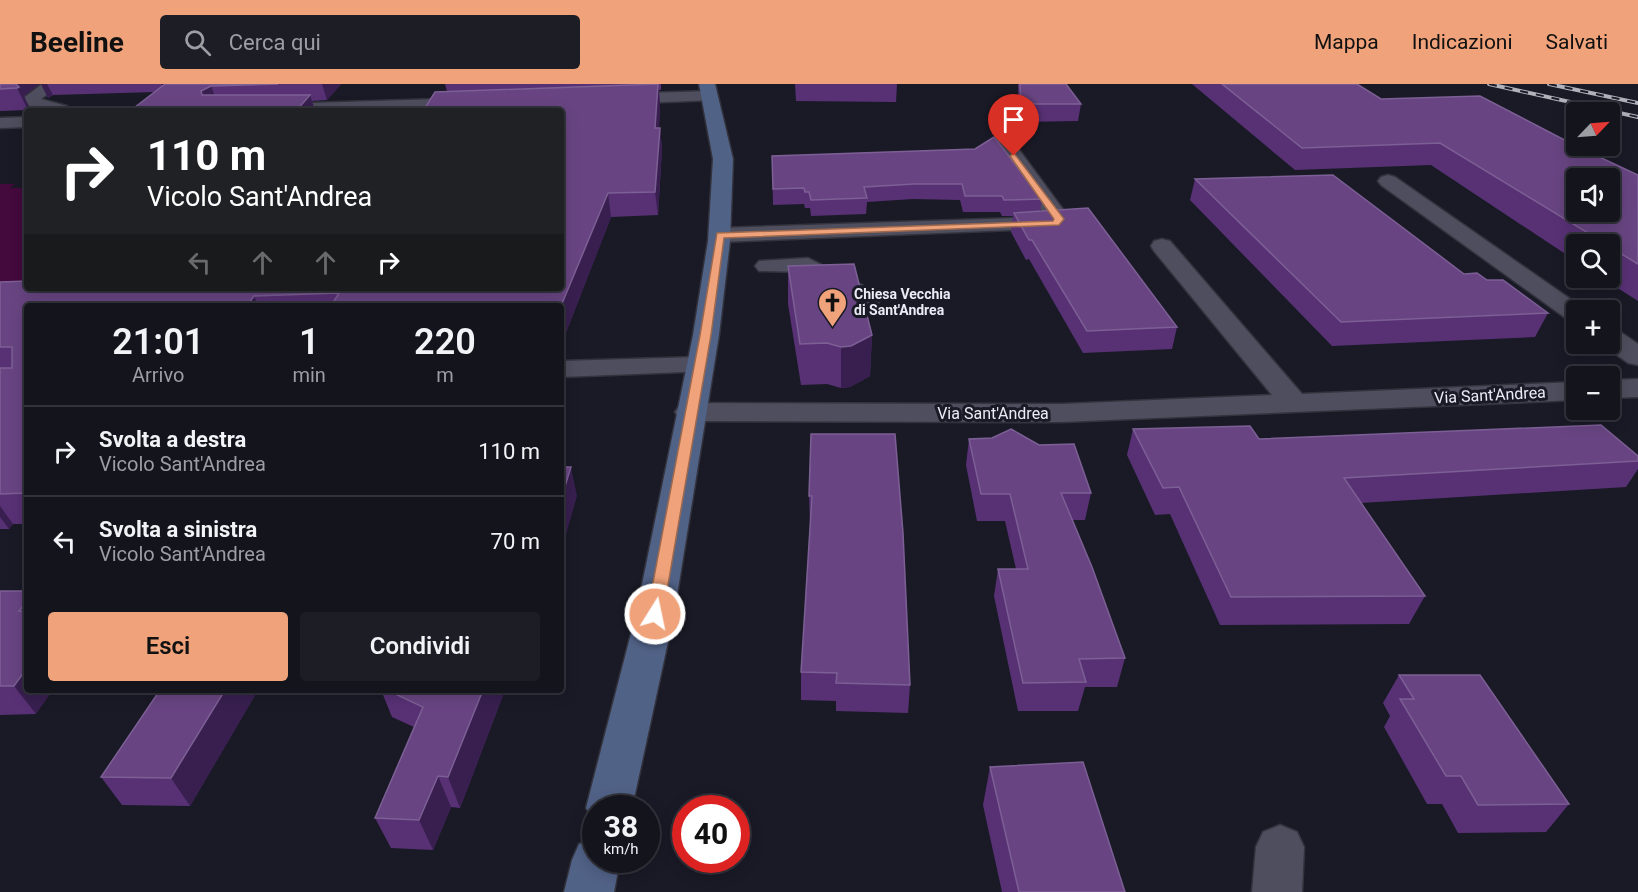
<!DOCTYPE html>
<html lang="it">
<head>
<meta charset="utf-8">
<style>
	body { margin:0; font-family:Roboto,sans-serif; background:#1c1d25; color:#f1f3f6; height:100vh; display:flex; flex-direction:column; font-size:22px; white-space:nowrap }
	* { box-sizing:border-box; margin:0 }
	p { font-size:20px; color:#9d9ea3 }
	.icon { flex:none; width:33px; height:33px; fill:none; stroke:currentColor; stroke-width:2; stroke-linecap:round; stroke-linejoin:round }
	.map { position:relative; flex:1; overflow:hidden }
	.drawer { position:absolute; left:24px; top:219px; width:540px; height:390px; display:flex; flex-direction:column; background:#13141c; border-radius:6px; box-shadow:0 3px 15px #0003,0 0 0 2px #32333b }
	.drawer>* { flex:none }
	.banner { position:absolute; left:24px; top:24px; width:540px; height:183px; border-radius:6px; box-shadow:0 3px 15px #0003,0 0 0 2px #32333b; background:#202124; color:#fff; overflow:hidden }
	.needle { width:39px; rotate:65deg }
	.buttons { position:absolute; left:1566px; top:18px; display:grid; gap:12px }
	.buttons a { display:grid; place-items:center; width:54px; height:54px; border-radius:6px; background:#13141c; box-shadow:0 3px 15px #0003,0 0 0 2px #32333b; font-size:30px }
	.speed { position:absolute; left:582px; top:711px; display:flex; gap:12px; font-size:30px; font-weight:700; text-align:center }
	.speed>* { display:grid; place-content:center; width:78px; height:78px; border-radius:50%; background:#13141c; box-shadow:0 3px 15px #0003,0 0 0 2px #32333b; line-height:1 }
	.speed small { font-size:15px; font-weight:400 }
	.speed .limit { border:9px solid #d22; background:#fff; color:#111 }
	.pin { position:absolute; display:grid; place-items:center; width:51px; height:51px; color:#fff; margin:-62px -26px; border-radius:50% 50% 50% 0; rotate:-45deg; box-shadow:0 0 6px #0007 }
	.pin .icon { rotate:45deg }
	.me { position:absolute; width:66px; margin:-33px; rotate:10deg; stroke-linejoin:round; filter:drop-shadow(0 0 4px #0008) }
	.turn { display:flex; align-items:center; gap:21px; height:126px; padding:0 24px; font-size:27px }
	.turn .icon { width:78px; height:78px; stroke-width:2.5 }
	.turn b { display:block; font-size:42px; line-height:51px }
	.lanes { display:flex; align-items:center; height:57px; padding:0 24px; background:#0003; justify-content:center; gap:30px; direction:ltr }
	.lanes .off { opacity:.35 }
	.eta { display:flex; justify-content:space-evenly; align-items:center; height:102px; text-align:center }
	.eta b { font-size:36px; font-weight:600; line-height:42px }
	.button { display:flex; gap:12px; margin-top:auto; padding:12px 24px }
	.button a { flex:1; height:69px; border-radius:6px; background:#f0a27a; color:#111; font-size:24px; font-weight:600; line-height:69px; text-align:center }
	.button a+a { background:#1c1d25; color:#f1f3f6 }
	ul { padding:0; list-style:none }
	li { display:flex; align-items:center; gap:18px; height:90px; padding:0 24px; border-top:2px solid #32333b }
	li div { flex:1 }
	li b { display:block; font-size:22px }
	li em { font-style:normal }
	header { display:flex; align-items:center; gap:36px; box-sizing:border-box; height:84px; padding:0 30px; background:#f0a27a; color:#111 }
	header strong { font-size:28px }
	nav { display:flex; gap:33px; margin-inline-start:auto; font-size:21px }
	.search { width:420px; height:54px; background:#1c1d25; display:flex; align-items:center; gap:15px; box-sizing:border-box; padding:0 21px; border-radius:6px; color:#9d9ea3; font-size:22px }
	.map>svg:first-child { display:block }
	.green { fill:#44093d }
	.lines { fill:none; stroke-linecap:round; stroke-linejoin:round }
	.street-casing { stroke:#33333d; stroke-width:3 }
	.secondary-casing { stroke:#33333d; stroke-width:3 }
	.street { fill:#4e4e5e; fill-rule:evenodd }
	.secondary { fill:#516287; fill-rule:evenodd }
	.rail-casing { stroke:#b2b2bc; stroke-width:4 }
	.rail { stroke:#191a26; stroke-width:2; stroke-dasharray:8; stroke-linecap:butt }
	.wall { fill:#583175 }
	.shaded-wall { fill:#381f4f }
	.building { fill:#684582; stroke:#7c5f94; stroke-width:1.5; fill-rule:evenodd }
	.route { fill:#f0a27a; stroke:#9c694f; stroke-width:1.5 }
	.labels { text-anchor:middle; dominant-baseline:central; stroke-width:6; stroke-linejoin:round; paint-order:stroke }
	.far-poi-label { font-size:14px; font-weight:bold; fill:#ebebf5; stroke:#191a26; text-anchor:start }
	.street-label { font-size:16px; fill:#ebebf5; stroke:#191a26 }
</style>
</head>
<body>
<header>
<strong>Beeline</strong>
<div class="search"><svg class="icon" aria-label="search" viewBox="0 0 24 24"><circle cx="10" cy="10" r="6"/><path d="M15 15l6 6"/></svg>Cerca qui</div>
<nav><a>Mappa</a><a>Indicazioni</a><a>Salvati</a></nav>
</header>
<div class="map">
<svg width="1638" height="808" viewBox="0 0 1638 808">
	<rect width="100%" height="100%" fill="#191a26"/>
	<polygon class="green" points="0,100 15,100 10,104 27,104 27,204 150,222 27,222 0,226"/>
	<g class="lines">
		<defs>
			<g id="street">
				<path d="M42 0H61L41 15 67 22 69 27C52 27 34 31 24 16L25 13Z"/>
				<polygon points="710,7 718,12 716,16 615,20 607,15 615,10"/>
				<polygon points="471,14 477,15 480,19 477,23 380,27 209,27 218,22"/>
				<polygon points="27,33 27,43 0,44 0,34"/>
				<polygon points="1002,50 1009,52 1070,135 1063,144 720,158 712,156 709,151 712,146 720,144 1046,133 993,56"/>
				<polygon points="1388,91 1395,93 1586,226 1576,226 1576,238 1567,235 1381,101 1378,97 1381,93"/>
				<polygon points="1162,155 1170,157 1302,310 1576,298 1576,316 1062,338 690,337 679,334 675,328 679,322 690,319 1062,320 1272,311 1154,167 1151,162 1154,157"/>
				<polygon points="808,174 878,209 882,214 878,219 869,222 860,219 804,188 759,187 755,182 759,177"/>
				<polygon points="1610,245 1619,247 1638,260 1638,281 1628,279 1602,260 1610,260"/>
				<polygon points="699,273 709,275 713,281 709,287 561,293 561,277"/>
				<polygon points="1638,295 1638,313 1610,314 1610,296"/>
				<polygon points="1280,741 1297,748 1304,763 1302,808 1252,808 1256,763 1263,748"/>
			</g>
			<g id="secondary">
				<polygon points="699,0 715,0 733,75 730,157 719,251 674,530 632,724 596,724 596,739 586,724 636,530 693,251 708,157 713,75"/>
				<polygon points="596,754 596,776 620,776 614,808 564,808 572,776 579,760"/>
			</g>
		</defs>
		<use href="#street" class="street-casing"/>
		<use href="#secondary" class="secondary-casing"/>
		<use href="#street" class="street"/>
		<use href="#secondary" class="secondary"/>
		<defs>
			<g id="rail">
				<polyline points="1489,0 1638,33"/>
				<polyline points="1549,0 1638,19"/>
			</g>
		</defs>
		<use href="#rail" class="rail-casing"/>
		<use href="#rail" class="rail"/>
	</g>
	<g class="wall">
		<polygon points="0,0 39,0 24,12 30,25 28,26 0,27"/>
		<polygon points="41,0 162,0 162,2 165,0 341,0 327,16 312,17 315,27 155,8 53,11 48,14"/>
		<polygon points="445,0 661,0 661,6 659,6 660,20 659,44 660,44 662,65 658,131 611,133 565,251 561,222 27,222 27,440 13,440 9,445 0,445 0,198 561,204 447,7"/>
		<polygon points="795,0 897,0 896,18 796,17"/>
		<polygon points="1018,0 1066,0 1081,20 1078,37 1019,38"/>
		<polygon points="1192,0 1357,0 1381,15 1638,91 1638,217 1602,194 1610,194 1610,160 1576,160 1576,177 1431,81 1295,86"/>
		<polygon points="975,65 1042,115 1040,127 1177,243 1172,265 1083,269 1029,175 1026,176 1011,148 1013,132 1002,132 1000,128 963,128 960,116 913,115 867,118 866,130 811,132 810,124 805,124 804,120 773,121 772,72"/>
		<polygon points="1195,95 1464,190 1487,196 1548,229 1535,253 1332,262 1190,116"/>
		<polygon points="788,182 872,251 870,292 850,303 841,304 827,300 801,301 788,220"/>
		<polygon points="1133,345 1259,355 1638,372 1638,385 1626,403 1361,419 1425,512 1409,540 1220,541 1170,430 1155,431 1127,371"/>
		<polygon points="811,350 910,601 908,629 836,627 836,617 801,616 801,588 810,440 809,412"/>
		<polygon points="969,355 1091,409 1085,436 1072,436 1125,574 1117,603 1085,603 1078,627 1018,627 994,512 998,485 1016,485 1005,437 977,437 966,381"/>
		<polygon points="0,507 36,630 0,631"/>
		<polygon points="1399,591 1569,720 1546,748 1458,749 1442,720 1427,720 1384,643 1390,632 1383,619"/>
		<polygon points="160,606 258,606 190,722 122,721 101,693"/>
		<polygon points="381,606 505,606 460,724 451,723 433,766 391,764 375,734 414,643 392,633"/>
		<polygon points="990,683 1125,808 1002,808 983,721"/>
	</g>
	<g class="shaded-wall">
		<polygon points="14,0 39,0 24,12 30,25 28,26 17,4"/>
		<polygon points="41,0 47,0 53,11 48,14"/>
		<polygon points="322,0 341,0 327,16"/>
		<polygon points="658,0 660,20 658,66 655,44"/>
		<polygon points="211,2 218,20 202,11 201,7"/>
		<polygon points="310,11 315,27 296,27"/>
		<polygon points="660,44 662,65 658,131 655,108"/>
		<polygon points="608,109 611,133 565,251 561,264 561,222"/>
		<polygon points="254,212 258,222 247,222"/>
		<polygon points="872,251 870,292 850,303 841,304 841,263"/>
		<polygon points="571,383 577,412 561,468 561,415"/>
		<polygon points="0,422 13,440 9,445 0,433"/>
		<polygon points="27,517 27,539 19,527"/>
		<polygon points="27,584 27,606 53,606 36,630 14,602"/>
		<polygon points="225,606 258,606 190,722 171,694"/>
		<polygon points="483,606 505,606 460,724 448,693"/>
		<polygon points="438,692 451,723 433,766 419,736"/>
	</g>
	<g class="building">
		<polygon points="0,0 16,0 19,3 17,4 0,5"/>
		<polygon points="165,0 278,0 211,2 201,7 202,11 310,11 296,27 130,27"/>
		<polygon points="658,0 655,44 660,44 655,108 608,109 561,222 331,222 339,209 254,212 247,222 27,222 27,409 0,410 0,284 12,284 12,263 0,263 0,198 27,197 27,204 561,204 561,27 423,27 435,8"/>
		<polygon points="1020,0 1066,0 1081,20 1021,20"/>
		<path d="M1222 0H1357L1381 15 1480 12 1576 62 1638 91V180L1610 163V160H1606L1440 59 1302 64ZM1576 94H1610V128H1576Z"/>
		<polygon points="994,53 1042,115 1004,116 1002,112 965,112 962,100 914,100 864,103 867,114 811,116 809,108 805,108 804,104 773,105 772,72 975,65"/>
		<polygon points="1333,91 1464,190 1477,189 1487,196 1503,196 1548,229 1341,238 1195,95"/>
		<polygon points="1088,124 1177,243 1087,247 1032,156 1029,156 1014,129"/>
		<polygon points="854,180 872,251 851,262 841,263 827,259 800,260 788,182"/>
		<polygon points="1601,341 1638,372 1638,377 1344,394 1425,512 1231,513 1179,403 1163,404 1133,345 1250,342 1259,355"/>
		<polygon points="1011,345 1039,361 1074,360 1091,409 1061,409 1092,483 1125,574 1079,575 1086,598 1023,599 998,485 1028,485 1010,410 981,410 969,355 992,354"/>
		<polygon points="811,350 895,350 903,449 910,601 836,599 837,589 801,588 812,412 809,412"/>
		<polygon points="561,383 571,383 561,415"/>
		<polygon points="0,507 27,507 27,517 19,527 27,527 27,584 14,602 0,602"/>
		<polygon points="1399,591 1480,591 1569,720 1478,721 1461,692 1446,692 1400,615 1414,615"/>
		<polygon points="160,606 225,606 171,694 101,693"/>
		<polygon points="387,606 483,606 448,693 438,692 419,736 375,734 423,623"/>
		<polygon points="1083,678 1125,808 1019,808 990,683"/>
	</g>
	<polygon class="route" points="1014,69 1064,135 1059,141 724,154 711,251 663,530 655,536 650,534 647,530 700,251 717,149 1053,137 1054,135 1010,72"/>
	<defs>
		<symbol id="church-pin" viewBox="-11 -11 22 30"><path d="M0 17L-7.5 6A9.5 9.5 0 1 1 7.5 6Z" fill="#f0a27a" stroke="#191a26"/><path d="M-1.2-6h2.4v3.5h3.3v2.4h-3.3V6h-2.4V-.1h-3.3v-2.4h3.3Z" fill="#111"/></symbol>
	</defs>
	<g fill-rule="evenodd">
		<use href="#church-pin" x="816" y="202" width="33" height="45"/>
	</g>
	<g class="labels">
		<g class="far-poi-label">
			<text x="854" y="210">Chiesa Vecchia<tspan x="854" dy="16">di Sant'Andrea</tspan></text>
		</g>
		<g class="street-label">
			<text transform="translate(1490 311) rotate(-3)">Via Sant'Andrea</text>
			<text x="993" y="329">Via Sant'Andrea</text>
		</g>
	</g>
</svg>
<div class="buttons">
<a><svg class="needle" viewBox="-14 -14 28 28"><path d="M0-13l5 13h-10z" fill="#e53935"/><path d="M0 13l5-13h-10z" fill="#9d9ea3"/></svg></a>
<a><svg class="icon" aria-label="sound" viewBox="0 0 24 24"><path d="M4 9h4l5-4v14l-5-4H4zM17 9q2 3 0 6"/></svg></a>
<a><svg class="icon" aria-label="search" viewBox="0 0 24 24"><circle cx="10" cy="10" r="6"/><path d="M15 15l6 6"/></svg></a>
<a>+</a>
<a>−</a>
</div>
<div class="speed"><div>38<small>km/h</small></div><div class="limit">40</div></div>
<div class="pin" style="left:1014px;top:72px;background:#d93025"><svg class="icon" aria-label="arrive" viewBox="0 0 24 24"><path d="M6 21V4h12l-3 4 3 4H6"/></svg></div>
<svg class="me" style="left:655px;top:530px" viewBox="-20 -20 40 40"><circle r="17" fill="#f0a27a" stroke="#fff" stroke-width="3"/><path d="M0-11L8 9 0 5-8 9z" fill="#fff"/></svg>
<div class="banner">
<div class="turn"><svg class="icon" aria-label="right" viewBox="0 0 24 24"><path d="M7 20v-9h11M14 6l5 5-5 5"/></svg><div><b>110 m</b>Vicolo Sant'Andrea</div></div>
<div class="lanes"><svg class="icon off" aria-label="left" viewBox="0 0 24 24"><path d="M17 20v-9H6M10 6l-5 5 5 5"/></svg><svg class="icon off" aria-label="ahead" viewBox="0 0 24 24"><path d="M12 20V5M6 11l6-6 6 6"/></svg><svg class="icon off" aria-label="ahead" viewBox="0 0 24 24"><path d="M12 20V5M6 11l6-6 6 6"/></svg><svg class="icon" aria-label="right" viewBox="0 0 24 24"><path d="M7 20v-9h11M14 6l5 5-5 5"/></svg></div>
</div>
<section class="drawer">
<div class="eta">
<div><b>21:01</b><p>Arrivo</p></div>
<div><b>1</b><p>min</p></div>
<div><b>220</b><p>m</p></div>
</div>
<ul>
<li><svg class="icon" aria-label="right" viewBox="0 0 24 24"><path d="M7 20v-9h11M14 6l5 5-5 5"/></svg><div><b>Svolta a destra</b><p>Vicolo Sant'Andrea</p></div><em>110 m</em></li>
<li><svg class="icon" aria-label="left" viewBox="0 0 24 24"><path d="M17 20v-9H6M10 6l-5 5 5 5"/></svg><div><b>Svolta a sinistra</b><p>Vicolo Sant'Andrea</p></div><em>70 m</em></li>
</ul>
<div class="button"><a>Esci</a><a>Condividi</a></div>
</section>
</div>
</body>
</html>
